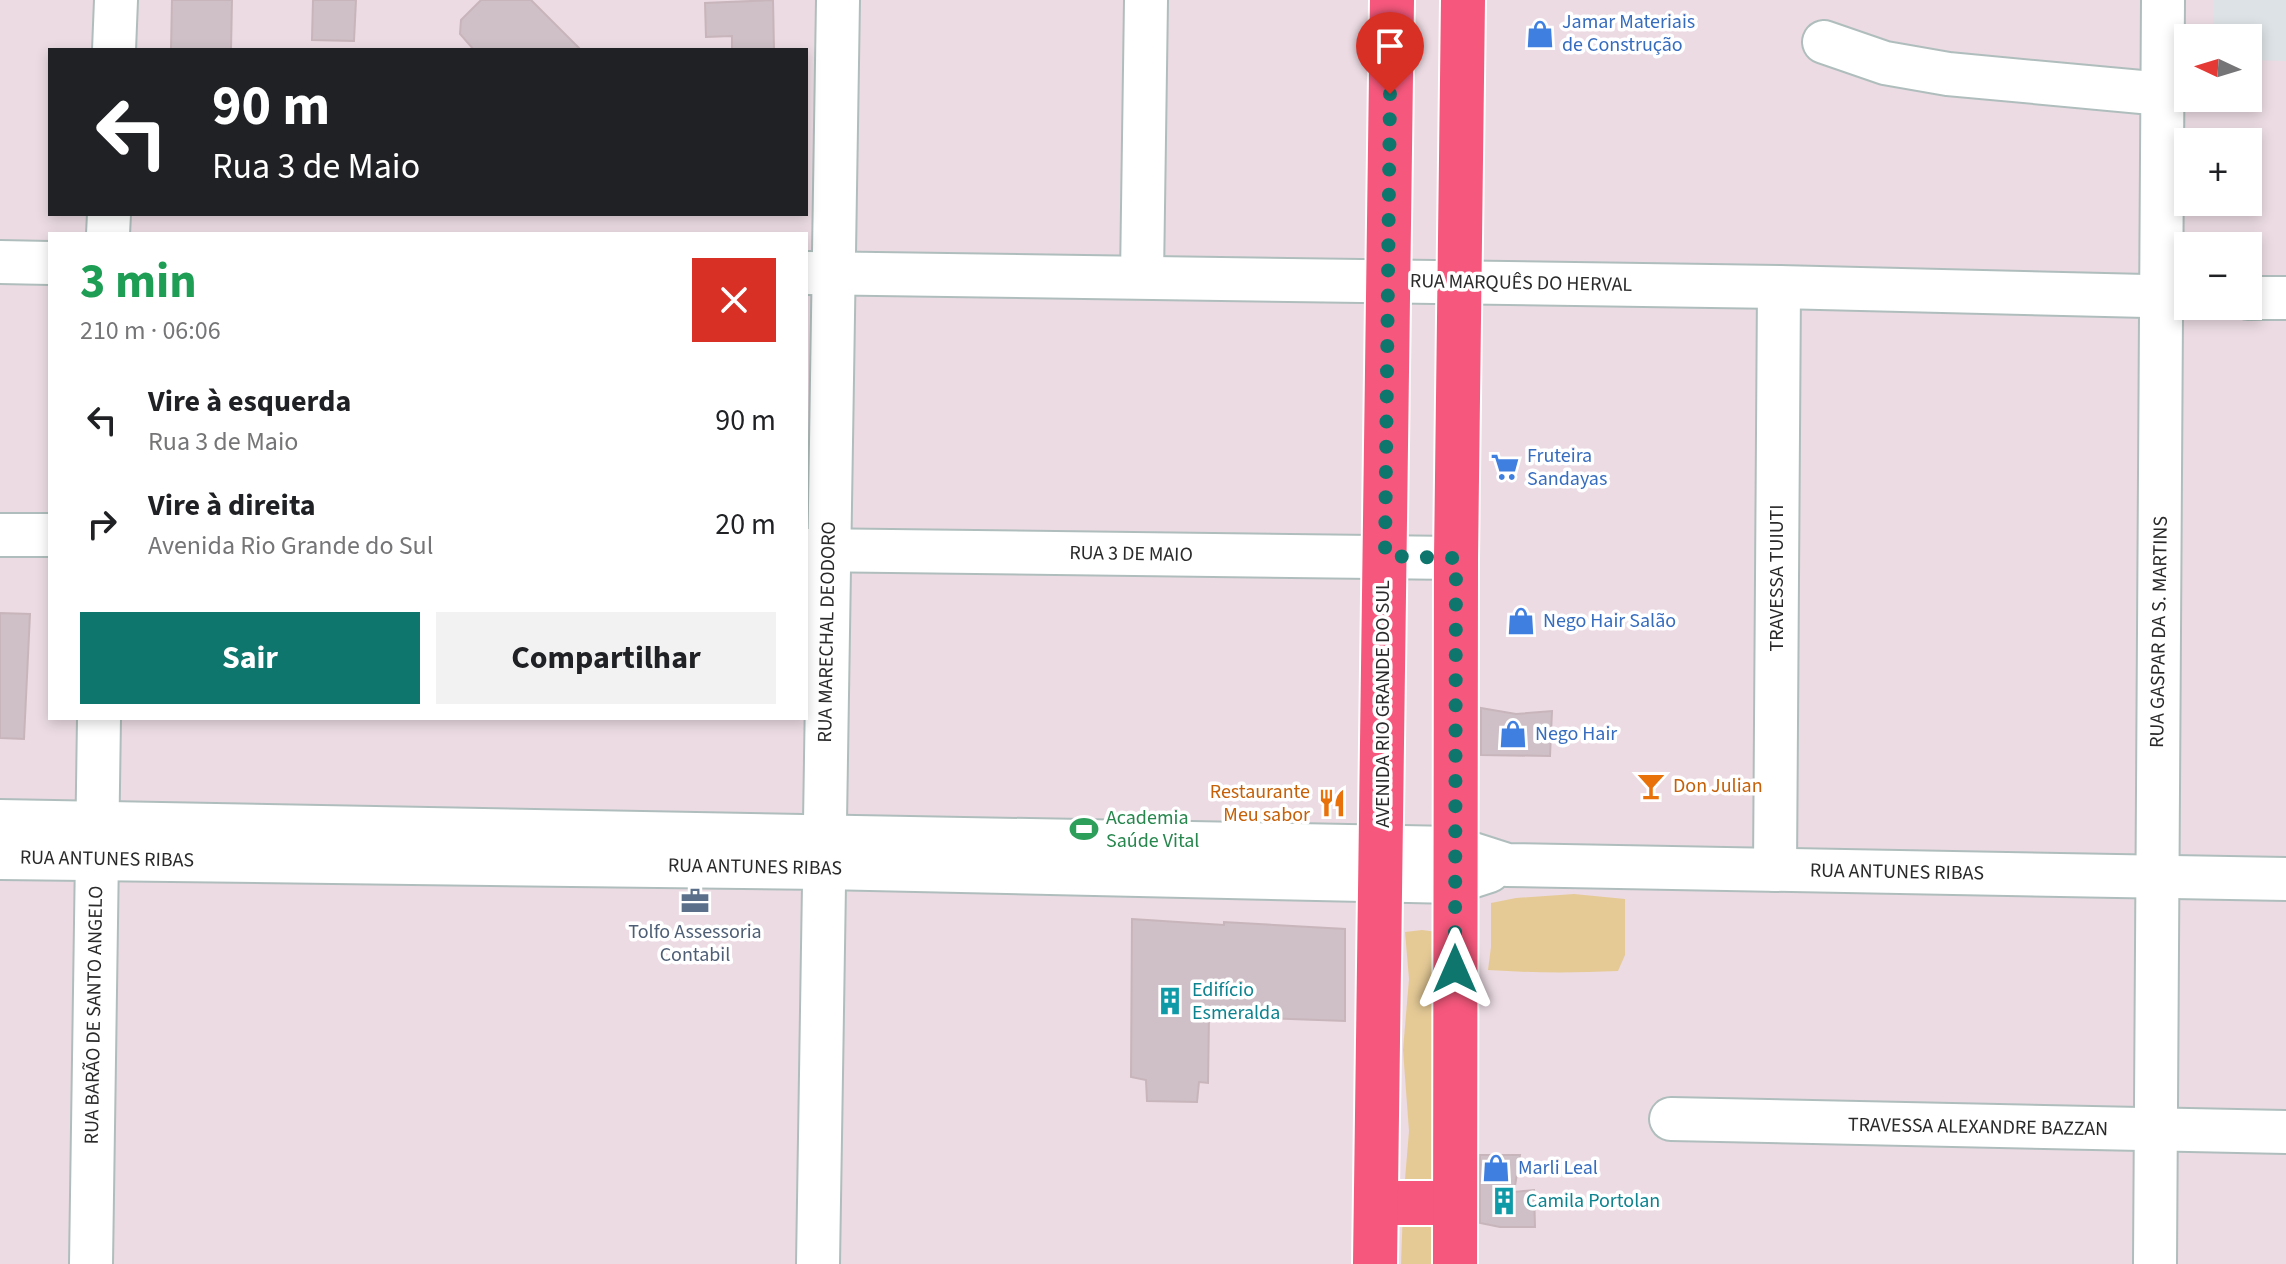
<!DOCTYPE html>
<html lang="pt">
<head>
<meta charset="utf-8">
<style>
	body { margin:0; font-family:"Source Sans 3",sans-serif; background:#f2f2f2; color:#202124; height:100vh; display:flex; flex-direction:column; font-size:30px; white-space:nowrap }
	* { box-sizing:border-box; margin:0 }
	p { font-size:26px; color:#757577 }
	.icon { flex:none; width:44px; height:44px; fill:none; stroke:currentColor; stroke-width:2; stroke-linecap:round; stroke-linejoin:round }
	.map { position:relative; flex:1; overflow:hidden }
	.details { position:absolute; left:48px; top:232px; width:760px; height:488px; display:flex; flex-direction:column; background:#fff; border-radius:0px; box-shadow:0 4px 12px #0003 }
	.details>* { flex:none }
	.guide { position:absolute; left:48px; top:48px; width:760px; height:168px; border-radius:0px; box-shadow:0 4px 12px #0003; background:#202124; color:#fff; overflow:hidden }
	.needle { width:52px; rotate:274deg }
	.fabs { position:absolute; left:2174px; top:24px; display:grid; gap:16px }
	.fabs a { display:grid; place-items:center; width:88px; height:88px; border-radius:0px; background:#fff; box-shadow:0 4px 12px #0003; font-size:40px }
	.pin { position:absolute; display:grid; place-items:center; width:68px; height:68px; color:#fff; margin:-82px -34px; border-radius:50% 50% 50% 0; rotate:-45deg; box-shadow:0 0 8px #0007 }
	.pin .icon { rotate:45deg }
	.me { position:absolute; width:88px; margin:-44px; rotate:0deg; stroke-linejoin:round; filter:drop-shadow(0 0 6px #0008) }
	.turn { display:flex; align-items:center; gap:28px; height:168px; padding:0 32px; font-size:36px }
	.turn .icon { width:104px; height:104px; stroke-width:2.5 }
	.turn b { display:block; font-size:56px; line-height:68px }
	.round { display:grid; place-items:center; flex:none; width:84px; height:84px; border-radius:0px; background:#f2f2f2 }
	.head { display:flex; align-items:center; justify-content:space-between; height:136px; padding:0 32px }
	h1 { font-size:48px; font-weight:700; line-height:60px; color:#1e9e55 }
	.cta { display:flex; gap:16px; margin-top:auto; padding:16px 32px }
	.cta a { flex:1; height:92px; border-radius:0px; background:#0f766e; color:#fff; font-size:32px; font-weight:700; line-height:92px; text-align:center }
	.cta a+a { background:#f2f2f2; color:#202124 }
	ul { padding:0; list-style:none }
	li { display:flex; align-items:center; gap:24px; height:104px; padding:0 32px }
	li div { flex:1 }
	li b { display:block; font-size:30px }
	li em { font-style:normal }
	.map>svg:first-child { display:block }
	.industrial { fill:#dce2e5 }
	.green { fill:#e5ca96 }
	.building { fill:#cec0c6; stroke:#c8b5bb; stroke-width:2 }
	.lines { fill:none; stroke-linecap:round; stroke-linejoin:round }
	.minor-casing { stroke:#afbebc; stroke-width:46 }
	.major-casing { stroke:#fff; stroke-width:48 }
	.minor { stroke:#fff; stroke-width:42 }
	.major { stroke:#f5587c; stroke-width:44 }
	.route { stroke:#0f766e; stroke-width:14; stroke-dasharray:0 25.2 }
	.labels { text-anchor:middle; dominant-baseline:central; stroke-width:7; stroke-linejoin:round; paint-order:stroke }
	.shop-label { font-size:20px; fill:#366cbe; stroke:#fff; text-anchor:start }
	.street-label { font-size:20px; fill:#2a2a2a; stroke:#fff }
	.food-label { font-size:20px; fill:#c56008; stroke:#fff; text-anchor:start }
	.leisure-label { font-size:20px; fill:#27864d; stroke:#fff; text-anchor:start }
	.service-label { font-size:20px; fill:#4e5e75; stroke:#fff }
	.culture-label { font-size:20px; fill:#0d838f; stroke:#fff; text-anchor:start }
</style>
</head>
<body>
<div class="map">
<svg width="2286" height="1264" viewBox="0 0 2286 1264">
	<rect width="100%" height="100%" fill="#ecdbe3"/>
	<polygon class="industrial" points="2214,0 2286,0 2286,61 2248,60 2248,38 2213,38"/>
	<g class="green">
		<path d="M1574 894 1625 899V955L1618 971C1574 973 1532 973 1488 970L1491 947V903L1516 898Z"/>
		<polygon points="1422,930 1437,932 1436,1196 1403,1203 1409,1131 1403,1050 1409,979 1405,932"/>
		<polygon points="1403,1208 1438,1209 1433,1264 1401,1264"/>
	</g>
	<g class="building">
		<polygon points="172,0 232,0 231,50 171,50"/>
		<polygon points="313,0 356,0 354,41 312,40"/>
		<polygon points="481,0 531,0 581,50 474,50 460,34 461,20"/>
		<polygon points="773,0 774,50 732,50 732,36 706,37 705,3"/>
		<polygon points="0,613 30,614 24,739 0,738"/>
		<polygon points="1481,708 1516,714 1552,711 1550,756 1481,755"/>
		<polygon points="1132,919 1224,925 1224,922 1345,929 1345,1021 1209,1016 1208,1083 1199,1082 1197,1102 1147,1101 1146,1080 1131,1077"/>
		<polygon points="1480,1155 1520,1155 1514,1192 1534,1190 1535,1227 1500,1227 1480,1223"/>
	</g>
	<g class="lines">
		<defs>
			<g id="minor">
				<polyline points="1824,42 1885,63 1948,74 2163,94"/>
				<polyline points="114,50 116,0"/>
				<polyline points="108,234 109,214"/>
				<polyline points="0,262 50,263"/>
				<polyline points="806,273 1779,287 2188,297"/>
				<polyline points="1142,277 1146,0"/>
				<polyline points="2248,298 2286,298"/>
				<polyline points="0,535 50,535"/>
				<polyline points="806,550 1456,558"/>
				<polyline points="0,821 1454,848 1507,865 2286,879"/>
				<polyline points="0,858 824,868 1455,882 1489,871"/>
				<polyline points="1775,870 1779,287"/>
				<polyline points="1671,1119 2286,1132"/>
				<polyline points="91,1264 99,718"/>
				<polyline points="818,1264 838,0"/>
				<polyline points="2155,1264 2163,0"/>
			</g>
			<g id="major">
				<polyline points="1376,1203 1455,1203"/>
				<polyline points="1375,1264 1392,0"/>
				<polyline points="1455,1264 1456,558 1463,0"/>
			</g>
		</defs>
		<use href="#minor" class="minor-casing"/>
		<use href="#major" class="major-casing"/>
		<use href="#minor" class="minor"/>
		<use href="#major" class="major"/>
	</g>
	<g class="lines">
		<polyline class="route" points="1390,94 1385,556 1456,558 1455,969"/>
	</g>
	<defs>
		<symbol id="shop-bare" viewBox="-9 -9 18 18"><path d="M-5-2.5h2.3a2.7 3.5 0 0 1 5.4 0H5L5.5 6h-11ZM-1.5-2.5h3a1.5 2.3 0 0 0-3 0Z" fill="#3f7fe0" stroke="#fff" stroke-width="2.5" paint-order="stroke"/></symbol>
		<symbol id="supermarket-bare" viewBox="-9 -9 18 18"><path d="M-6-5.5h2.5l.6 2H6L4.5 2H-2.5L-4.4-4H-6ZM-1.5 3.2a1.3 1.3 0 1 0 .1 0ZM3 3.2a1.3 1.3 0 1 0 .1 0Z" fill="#3f7fe0" stroke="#fff" stroke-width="2.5" paint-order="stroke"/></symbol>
		<symbol id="bar-bare" viewBox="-9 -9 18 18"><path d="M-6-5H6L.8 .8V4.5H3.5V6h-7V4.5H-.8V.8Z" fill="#e8710a" stroke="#fff" stroke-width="2.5" paint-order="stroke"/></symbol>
		<symbol id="restaurant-bare" viewBox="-9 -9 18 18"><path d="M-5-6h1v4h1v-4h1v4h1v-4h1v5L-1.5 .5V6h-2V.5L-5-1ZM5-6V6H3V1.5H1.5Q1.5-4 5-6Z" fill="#e8710a" stroke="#fff" stroke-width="2.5" paint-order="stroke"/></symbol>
		<symbol id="stadium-bare" viewBox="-9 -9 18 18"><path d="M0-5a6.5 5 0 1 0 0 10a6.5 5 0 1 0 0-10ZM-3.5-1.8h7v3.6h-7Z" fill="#2e9e5b" stroke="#fff" stroke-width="2.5" paint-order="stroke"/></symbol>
		<symbol id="office-bare" viewBox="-9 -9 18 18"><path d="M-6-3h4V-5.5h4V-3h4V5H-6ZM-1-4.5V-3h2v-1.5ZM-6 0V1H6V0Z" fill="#5c6f8a" stroke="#fff" stroke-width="2.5" paint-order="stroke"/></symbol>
		<symbol id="building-bare" viewBox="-9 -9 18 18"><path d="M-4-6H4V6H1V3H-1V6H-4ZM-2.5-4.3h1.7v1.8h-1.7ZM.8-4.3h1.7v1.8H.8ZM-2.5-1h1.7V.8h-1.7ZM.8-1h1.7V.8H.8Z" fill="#0f9aa8" stroke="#fff" stroke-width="2.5" paint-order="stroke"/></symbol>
	</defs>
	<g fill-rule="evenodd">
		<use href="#shop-bare" x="1520" y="14" width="40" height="40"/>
		<use href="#supermarket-bare" x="1485" y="447" width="40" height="40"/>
		<use href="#shop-bare" x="1501" y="601" width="40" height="40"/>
		<use href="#shop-bare" x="1493" y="714" width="40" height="40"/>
		<use href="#bar-bare" x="1631" y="766" width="40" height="40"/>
		<use href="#restaurant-bare" x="1312" y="783" width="40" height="40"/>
		<use href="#stadium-bare" x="1064" y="809" width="40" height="40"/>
		<use href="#office-bare" x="675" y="881" width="40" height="40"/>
		<use href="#building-bare" x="1150" y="981" width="40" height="40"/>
		<use href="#shop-bare" x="1476" y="1148" width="40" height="40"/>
		<use href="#building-bare" x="1484" y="1181" width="40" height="40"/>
	</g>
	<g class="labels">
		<g class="shop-label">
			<text x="1562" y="22">Jamar Materiais<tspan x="1562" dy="23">de Construção</tspan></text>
			<text x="1527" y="456">Fruteira<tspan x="1527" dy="23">Sandayas</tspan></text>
			<text x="1543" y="621">Nego Hair Salão</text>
			<text x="1535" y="734">Nego Hair</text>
			<text x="1518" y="1168">Marli Leal</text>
		</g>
		<g class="street-label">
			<text transform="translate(1521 283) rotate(1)">RUA MARQUÊS DO HERVAL</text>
			<text transform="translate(1131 554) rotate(1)">RUA 3 DE MAIO</text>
			<text transform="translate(1777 578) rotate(-90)">TRAVESSA TUIUTI</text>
			<text transform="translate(827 632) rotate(-89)">RUA MARECHAL DEODORO</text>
			<text transform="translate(2159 632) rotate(-89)">RUA GASPAR DA S. MARTINS</text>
			<text transform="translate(1383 704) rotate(-90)">AVENIDA RIO GRANDE DO SUL</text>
			<text transform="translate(107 859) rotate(1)">RUA ANTUNES RIBAS</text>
			<text transform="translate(755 867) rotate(1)">RUA ANTUNES RIBAS</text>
			<text transform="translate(1897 872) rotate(1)">RUA ANTUNES RIBAS</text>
			<text transform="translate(94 1015) rotate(-89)">RUA BARÃO DE SANTO ANGELO</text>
			<text transform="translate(1978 1127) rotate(1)">TRAVESSA ALEXANDRE BAZZAN</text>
		</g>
		<g class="food-label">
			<text x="1673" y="786">Don Julian</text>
			<text x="1310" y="792" text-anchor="end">Restaurante<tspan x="1310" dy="23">Meu sabor</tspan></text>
		</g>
		<g class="leisure-label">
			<text x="1106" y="818">Academia<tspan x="1106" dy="23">Saúde Vital</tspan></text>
		</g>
		<g class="service-label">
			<text x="695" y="932">Tolfo Assessoria<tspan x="695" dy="23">Contabil</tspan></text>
		</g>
		<g class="culture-label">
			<text x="1192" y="990">Edifício<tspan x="1192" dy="23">Esmeralda</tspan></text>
			<text x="1526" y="1201">Camila Portolan</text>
		</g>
	</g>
</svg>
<div class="fabs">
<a><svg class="needle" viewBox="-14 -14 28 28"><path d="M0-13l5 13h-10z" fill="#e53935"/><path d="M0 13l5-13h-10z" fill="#757577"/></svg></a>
<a>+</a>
<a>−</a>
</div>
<div class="pin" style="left:1390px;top:94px;background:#d93025"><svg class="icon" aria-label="arrive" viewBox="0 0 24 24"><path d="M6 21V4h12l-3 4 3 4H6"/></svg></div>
<svg class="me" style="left:1455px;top:969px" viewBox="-20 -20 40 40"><path d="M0-17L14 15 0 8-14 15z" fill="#0f766e" stroke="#fff" stroke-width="4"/></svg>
<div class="guide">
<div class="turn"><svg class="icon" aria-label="left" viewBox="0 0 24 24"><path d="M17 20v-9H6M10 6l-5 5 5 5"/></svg><div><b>90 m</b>Rua 3 de Maio</div></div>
</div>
<section class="details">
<div class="head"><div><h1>3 min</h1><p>210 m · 06:06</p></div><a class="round" style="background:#d93025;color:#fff"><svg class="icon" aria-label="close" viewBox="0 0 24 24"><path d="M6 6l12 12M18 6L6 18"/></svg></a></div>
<ul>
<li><svg class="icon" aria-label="left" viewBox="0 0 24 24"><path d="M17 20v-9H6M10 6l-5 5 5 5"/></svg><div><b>Vire à esquerda</b><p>Rua 3 de Maio</p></div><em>90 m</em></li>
<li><svg class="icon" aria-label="right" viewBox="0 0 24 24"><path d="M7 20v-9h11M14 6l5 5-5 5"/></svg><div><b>Vire à direita</b><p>Avenida Rio Grande do Sul</p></div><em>20 m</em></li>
</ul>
<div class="cta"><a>Sair</a><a>Compartilhar</a></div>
</section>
</div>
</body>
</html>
